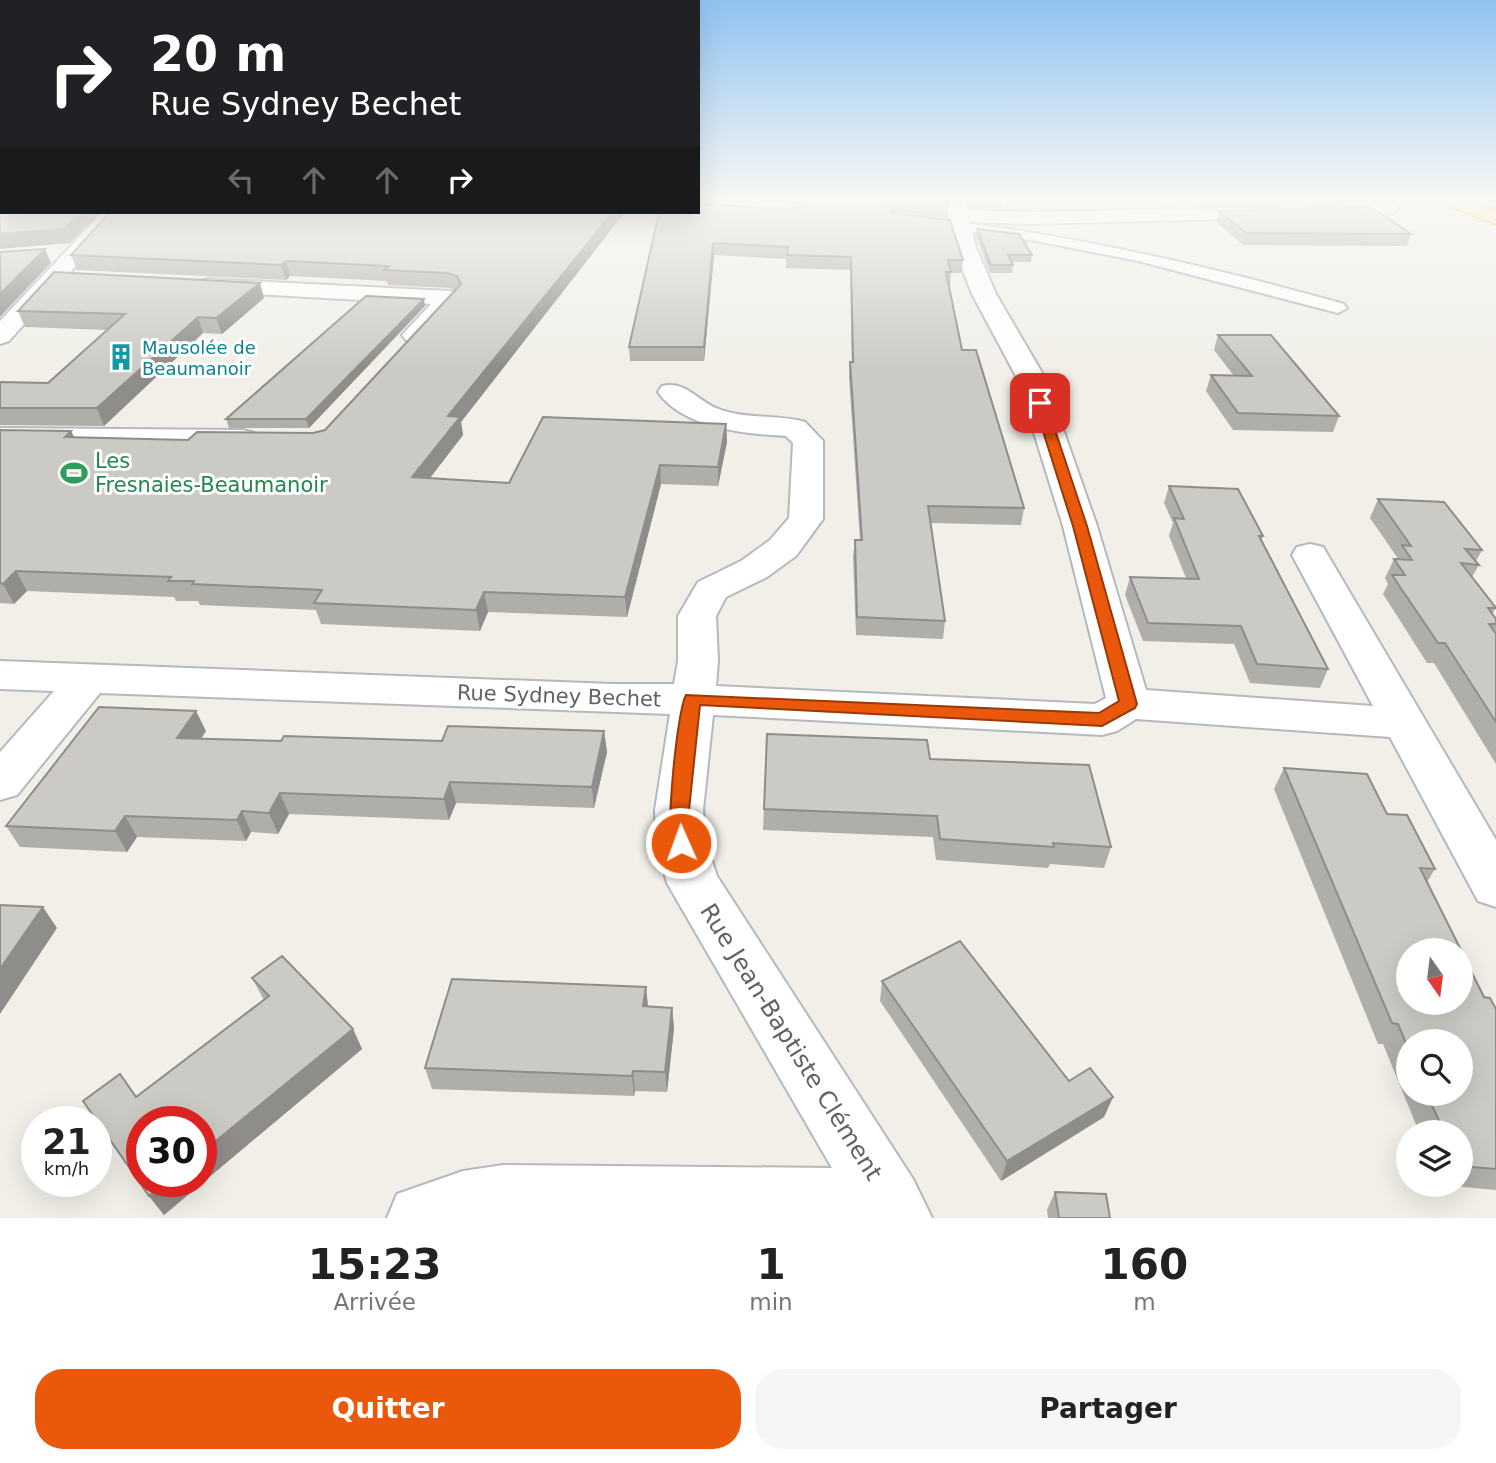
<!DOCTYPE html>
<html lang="fr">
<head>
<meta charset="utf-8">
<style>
	body { margin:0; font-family:"DejaVu Sans",sans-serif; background:#f6f6f6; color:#222; height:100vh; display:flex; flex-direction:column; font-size:26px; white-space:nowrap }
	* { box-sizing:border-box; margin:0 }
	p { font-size:23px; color:#767676 }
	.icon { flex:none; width:38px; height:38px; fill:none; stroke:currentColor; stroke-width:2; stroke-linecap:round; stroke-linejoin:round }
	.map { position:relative; height:1218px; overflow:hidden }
	.side { display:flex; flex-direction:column; background:#fff; flex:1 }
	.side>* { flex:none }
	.banner { position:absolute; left:0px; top:0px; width:700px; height:214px; box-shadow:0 7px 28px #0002; background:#202124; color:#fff; overflow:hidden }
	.needle { width:46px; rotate:166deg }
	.fabs { position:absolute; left:1396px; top:938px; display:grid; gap:14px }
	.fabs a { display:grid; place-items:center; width:77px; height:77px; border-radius:50%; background:#fff; box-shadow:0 7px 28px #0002; font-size:35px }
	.speed { position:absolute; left:21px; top:1106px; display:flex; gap:14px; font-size:35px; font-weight:700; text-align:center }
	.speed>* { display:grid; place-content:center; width:91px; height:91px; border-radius:50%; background:#fff; box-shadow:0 7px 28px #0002; line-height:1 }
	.speed small { font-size:18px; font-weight:400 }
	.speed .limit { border:10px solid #d22; background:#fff; color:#111 }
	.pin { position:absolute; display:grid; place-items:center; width:60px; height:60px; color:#fff; margin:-30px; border-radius:14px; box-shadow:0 4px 10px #0006 }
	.me { position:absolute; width:77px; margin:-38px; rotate:358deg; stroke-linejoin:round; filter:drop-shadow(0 0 5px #0008) }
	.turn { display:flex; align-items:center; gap:24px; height:147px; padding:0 35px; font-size:32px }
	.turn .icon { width:91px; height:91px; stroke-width:2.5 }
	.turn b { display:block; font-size:49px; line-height:60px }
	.lanes { display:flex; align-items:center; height:66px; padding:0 35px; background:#0003; justify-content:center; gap:35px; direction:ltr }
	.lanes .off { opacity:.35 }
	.eta { display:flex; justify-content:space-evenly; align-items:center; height:119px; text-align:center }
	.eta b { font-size:42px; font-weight:700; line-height:49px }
	.action { display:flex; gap:14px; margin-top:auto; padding:14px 35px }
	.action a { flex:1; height:80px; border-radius:28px; background:#ea580c; color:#fff; font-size:28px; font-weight:700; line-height:80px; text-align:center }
	.action a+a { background:#f6f6f6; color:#222 }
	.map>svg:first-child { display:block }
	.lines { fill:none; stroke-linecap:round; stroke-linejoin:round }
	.lane-casing { stroke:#b5b8bc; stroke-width:4 }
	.street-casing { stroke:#b5b8bc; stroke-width:4 }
	.highway-casing { stroke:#f9ab00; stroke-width:4 }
	.lane { fill:#fff; fill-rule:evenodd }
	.street { fill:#fff; fill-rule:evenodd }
	.highway { fill:#fde293; fill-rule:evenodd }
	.wall { fill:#afaea9; fill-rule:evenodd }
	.shaded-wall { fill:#8f8d8a }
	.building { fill:#cccac5; stroke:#8f8d8a; stroke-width:2 }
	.route { fill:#ea580c; stroke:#983908; stroke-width:2 }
	.labels { text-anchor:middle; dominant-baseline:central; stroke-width:6; stroke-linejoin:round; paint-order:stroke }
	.far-culture-label { font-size:18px; fill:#0d838f; stroke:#fff; text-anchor:start }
	.leisure-label { font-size:21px; fill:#27864d; stroke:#fff; text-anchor:start }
	.street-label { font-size:21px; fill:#5f6368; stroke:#fff }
	.near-street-label { font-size:24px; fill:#5f6368; stroke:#fff }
</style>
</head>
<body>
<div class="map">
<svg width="1496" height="1218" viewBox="0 0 1496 1218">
	<rect width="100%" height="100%" fill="#f1efe8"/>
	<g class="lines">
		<defs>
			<path id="lane" d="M934 219C1074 235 1209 266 1344 304L1347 308 1338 313 1138 261 1036 241 929 226 927 223 929 220Z"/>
			<g id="street">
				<path d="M946 197H965L968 210 1032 212 1395 205 1398 209 1388 215 1032 224 970 222 976 247 996 294 1045 378 1097 526 1146 690 1373 706 1292 555 1297 547 1310 544 1323 547 1496 840V907L1478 901 1390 737 1136 719 1117 731 1102 735 713 715 703 810 706 843 717 876 913 1179 932 1218H387L397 1194 463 1171 503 1165 832 1168 667 883 656 843 655 810 670 714 100 693 17 795 0 800V752L54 691 0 689V661L612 684H674L678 661V616L698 582 741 561 770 540 789 518 793 443 786 436C745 434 683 428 658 392L662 386C685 380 697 400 716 408 745 420 776 414 805 422L823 441V519L796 556 767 577 726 597 716 616 718 661 716 686 1095 704 1106 698 1063 526 1017 378 972 294 954 247Z"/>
				<polygon points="103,212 124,212 9,341 0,344 0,321"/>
				<polygon points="208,279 450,291 458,293 462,298 424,340 415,343 406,340 402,335 431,304 200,291 196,286 200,281"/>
				<polygon points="0,428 243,430 254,433 258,439 254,445 243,448 0,446"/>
			</g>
			<polygon id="highway" points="1435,197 1462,197 1496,211 1496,224 1437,201"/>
		</defs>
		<use href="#lane" class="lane-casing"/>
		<use href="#street" class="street-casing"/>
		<use href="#highway" class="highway-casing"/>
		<use href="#lane" class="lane"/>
		<use href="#street" class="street"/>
		<use href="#highway" class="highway"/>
	</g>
	<g class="wall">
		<polygon points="698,197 947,197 948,207 947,218 896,212 895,213 963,260 961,273 951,273 950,285 949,285 962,350 1024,508 1021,525 930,523 945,621 943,639 856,635 853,557 855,540 860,540 849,377 850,362 852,362 850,270 786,268 786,259 714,255 704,361 630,361 629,347 659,212 791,209 798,207 791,203 698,198"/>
		<polygon points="967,197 1004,197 1002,208 970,207"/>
		<polygon points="1187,197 1347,197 1345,203 1198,206"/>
		<polygon points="1219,211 1411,234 1407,246 1243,245 1216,222"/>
		<polygon points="110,212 625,212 461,422 463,435 430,478 509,483 726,424 727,442 718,486 661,484 627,617 488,612 480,631 321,624 316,610 200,605 198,601 176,601 174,597 27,591 14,604 0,603 0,430 71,431 74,437 188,440 313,433 325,430 456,290 450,288 388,285 387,281 290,276 286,280 77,270 71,255"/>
		<polygon points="977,229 1032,255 1031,262 1011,262 1013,265 1012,273 990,273 976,236"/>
		<polygon points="264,298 222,334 203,333 104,426 0,425 0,382 48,383 108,330 25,327 18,311"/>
		<polygon points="425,306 309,428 229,428 226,419"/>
		<polygon points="1218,335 1339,416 1333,432 1233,430 1206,391 1211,375 1234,376 1214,350"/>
		<polygon points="1169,486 1263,536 1262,540 1328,669 1320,688 1250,683 1234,644 1143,641 1125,595 1130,577 1186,578 1169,536 1173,523 1164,503"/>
		<polygon points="1378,499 1482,550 1476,561 1479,565 1472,577 1496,608 1492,614 1496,619 1496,764 1434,663 1427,663 1383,594 1388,584 1385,578 1394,559 1396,559 1397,557 1370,518"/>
		<polygon points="206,731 201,739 281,741 442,741 604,731 607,752 594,808 456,803 449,820 289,814 278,834 251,832 246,841 137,837 127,852 20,847 6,826"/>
		<polygon points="930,759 1111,847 1104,868 1050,864 1048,868 936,860 933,837 763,830 764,809"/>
		<path d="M1284 768 1387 814 1435 869 1427 882 1484 997 1496 1009V1190L1442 1185H1461V1132H1419L1383 1044H1378L1274 789ZM1409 1041 1461 1094H1409Z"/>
		<polygon points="252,978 353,1029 362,1049 164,1215 149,1196 136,1097 264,1000"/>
		<polygon points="882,981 1069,1081 1113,1097 1104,1117 1001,1181 880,1001"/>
		<polygon points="646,987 648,1007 672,1008 674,1028 667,1092 635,1091 634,1096 432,1089 425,1068"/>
		<polygon points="1055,1192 1110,1218 1048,1218 1047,1210"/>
	</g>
	<g class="shaded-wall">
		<polygon points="897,201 896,212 887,218 888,206"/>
		<polygon points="82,212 101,212 70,243 0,249 0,234"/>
		<polygon points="613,212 625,212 461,422 463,435 416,496 412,477 448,416"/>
		<polygon points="713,243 714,255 704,361 704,347"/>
		<polygon points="45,249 51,263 0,317 0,294"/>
		<polygon points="286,261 290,276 286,280 281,265"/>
		<polygon points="260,283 264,298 222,334 216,318"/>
		<polygon points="424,299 425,306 309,428 306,419"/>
		<polygon points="198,317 203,333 104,426 97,408"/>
		<polygon points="726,424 727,442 718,486 718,467"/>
		<polygon points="71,431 80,449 65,437"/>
		<polygon points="660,465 661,484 627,617 625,597"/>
		<polygon points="16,571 27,591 14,604 3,584"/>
		<polygon points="484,592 488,612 480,631 476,610"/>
		<polygon points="196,711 206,731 187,759 177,738"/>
		<polygon points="604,731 607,752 594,808 592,787"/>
		<polygon points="450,782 456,803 449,820 444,799"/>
		<polygon points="280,793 289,814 278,834 269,813"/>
		<polygon points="242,811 251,832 246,841 237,820"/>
		<polygon points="125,816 137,837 127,852 115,831"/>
		<polygon points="43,907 57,928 0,1014 0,969"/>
		<polygon points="646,987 648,1007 643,1006"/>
		<polygon points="672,1008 674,1028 667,1092 665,1072"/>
		<polygon points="353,1029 362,1049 164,1215 149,1196 167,1181 201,1181 201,1153"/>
		<polygon points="633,1071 635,1091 634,1096 632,1076"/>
		<polygon points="1113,1097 1104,1117 1001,1181 1007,1161"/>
	</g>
	<g class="building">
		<polygon points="0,197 2,197 2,212 82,212 64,229 0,234"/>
		<polygon points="801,197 947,197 948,207 897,201 888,206 892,213 950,220 963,260 948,260 951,272 946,272 962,350 976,350 1024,508 928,506 945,621 857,617 855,540 862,540 850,362 853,362 851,257 787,255 788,247 713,243 704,347 629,347 659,212 698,212 698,204 791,209 799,207 803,199"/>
		<polygon points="1199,197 1245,197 1200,198"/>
		<polygon points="1371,207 1411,234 1246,233 1219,211"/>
		<polygon points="110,212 613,212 448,416 460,417 412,477 509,483 543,417 726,424 718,467 660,465 625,597 484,592 476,610 314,603 322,590 192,584 194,581 168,581 171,577 16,571 3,584 0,583 0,430 71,431 65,437 188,440 197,432 313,433 325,430 461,284 457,276 447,273 384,270 389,266 286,261 281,265 71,255"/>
		<polygon points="977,229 1019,234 1032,255 1008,255 1013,265 991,265"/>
		<polygon points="45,249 0,294 0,252"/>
		<polygon points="54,272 260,283 216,318 198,317 97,408 0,408 0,382 48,383 125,314 18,311"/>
		<polygon points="366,296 424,299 306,419 226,419"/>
		<polygon points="1218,335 1271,335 1339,416 1238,413 1211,375 1252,376"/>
		<polygon points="1169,486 1238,489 1263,536 1259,536 1328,669 1257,664 1241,626 1148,623 1130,577 1199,579 1174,518 1184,519"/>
		<polygon points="1378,499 1444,502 1482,550 1465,549 1479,565 1461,563 1496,608 1488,608 1496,619 1496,624 1489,624 1496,634 1496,722 1445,643 1438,643 1392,575 1405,575 1394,559 1412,560 1402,545 1411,546"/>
		<polygon points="99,707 196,711 177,738 281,741 284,736 442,741 448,726 604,731 592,787 450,782 444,799 280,793 269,813 242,811 237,820 125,816 115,831 6,826"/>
		<polygon points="767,734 927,740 930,759 1089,765 1111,847 1053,843 1054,847 940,839 937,816 764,809"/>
		<polygon points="1284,768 1367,774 1387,814 1407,815 1435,869 1420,868 1461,950 1409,950 1409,1003 1461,1003 1461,951 1484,997 1490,998 1496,1009 1496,1169 1461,1166 1461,1132 1444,1132 1427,1094 1461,1094 1461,1041 1409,1041 1409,1050 1398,1024 1392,1023"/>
		<polygon points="0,905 43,907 0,969"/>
		<polygon points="960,941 1069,1081 1090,1068 1113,1097 1007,1161 882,981"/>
		<polygon points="282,956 353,1029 201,1153 201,1122 142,1122 142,1181 167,1181 149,1196 83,1101 120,1074 136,1097 269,996 252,978"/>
		<polygon points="452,979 646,987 643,1006 672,1008 665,1072 633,1071 632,1076 425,1068"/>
		<polygon points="1055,1192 1106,1194 1110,1218 1059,1218"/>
	</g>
	<linearGradient id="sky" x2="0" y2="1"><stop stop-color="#8fc3f1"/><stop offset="0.54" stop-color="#f9f8f5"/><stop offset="1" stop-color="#f9f8f5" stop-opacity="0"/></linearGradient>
	<rect width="1496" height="368" fill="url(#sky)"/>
	<path class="route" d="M1040 399 1046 403 1087 526 1137 704 1135 708 1102 726 700 705 689 810 691 843 688 849 681 851 673 849C665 833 677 711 686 695L1099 713 1119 701 1073 526 1034 403Z"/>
	<defs>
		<symbol id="building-bare" viewBox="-9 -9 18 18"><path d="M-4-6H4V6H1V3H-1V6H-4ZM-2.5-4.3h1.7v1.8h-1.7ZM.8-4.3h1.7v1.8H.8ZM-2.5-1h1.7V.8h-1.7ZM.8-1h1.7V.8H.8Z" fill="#0f9aa8" stroke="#fff" stroke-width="2.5" paint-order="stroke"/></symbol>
		<symbol id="stadium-bare" viewBox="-9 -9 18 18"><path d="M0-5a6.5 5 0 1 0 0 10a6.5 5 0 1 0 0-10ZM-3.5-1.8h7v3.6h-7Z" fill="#2e9e5b" stroke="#fff" stroke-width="2.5" paint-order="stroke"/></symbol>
	</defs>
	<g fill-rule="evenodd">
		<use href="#building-bare" x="102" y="338" width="38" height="38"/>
		<use href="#stadium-bare" x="55" y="454" width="38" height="38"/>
	</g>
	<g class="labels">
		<g class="far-culture-label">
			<text x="142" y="347">Mausolée de<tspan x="142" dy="21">Beaumanoir</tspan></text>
		</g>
		<g class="leisure-label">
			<text x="95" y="461">Les<tspan x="95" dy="24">Fresnaies-Beaumanoir</tspan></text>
		</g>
		<g class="street-label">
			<text transform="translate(559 696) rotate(2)">Rue Sydney Bechet</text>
		</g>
		<g class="near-street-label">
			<text transform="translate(791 1042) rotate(58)">Rue Jean-Baptiste Clément</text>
		</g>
	</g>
</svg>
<div class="fabs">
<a><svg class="needle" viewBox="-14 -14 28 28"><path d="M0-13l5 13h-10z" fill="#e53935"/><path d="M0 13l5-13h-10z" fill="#767676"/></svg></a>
<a><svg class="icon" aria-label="search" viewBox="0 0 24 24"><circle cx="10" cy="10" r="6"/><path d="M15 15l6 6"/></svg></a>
<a><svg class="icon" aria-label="layers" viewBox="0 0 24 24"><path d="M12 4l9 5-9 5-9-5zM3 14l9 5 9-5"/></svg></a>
</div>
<div class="speed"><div>21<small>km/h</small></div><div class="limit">30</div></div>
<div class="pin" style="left:1040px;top:403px;background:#d93025"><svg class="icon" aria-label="arrive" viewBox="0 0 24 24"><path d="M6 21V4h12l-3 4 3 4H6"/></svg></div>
<svg class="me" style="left:681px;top:843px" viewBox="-20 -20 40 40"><circle r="17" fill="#ea580c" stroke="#fff" stroke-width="3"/><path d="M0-11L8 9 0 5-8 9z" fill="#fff"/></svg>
<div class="banner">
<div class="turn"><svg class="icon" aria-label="right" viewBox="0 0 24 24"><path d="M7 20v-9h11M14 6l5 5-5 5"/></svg><div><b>20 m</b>Rue Sydney Bechet</div></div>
<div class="lanes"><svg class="icon off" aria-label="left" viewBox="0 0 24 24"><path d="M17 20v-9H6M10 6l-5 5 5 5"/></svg><svg class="icon off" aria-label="ahead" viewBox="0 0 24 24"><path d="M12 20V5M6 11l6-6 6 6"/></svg><svg class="icon off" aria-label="ahead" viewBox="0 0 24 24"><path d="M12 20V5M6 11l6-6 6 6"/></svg><svg class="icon" aria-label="right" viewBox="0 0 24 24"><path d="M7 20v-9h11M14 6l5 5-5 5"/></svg></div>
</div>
</div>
<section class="side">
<div class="eta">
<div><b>15:23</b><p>Arrivée</p></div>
<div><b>1</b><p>min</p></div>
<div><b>160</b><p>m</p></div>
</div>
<div class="action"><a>Quitter</a><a>Partager</a></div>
</section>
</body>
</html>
